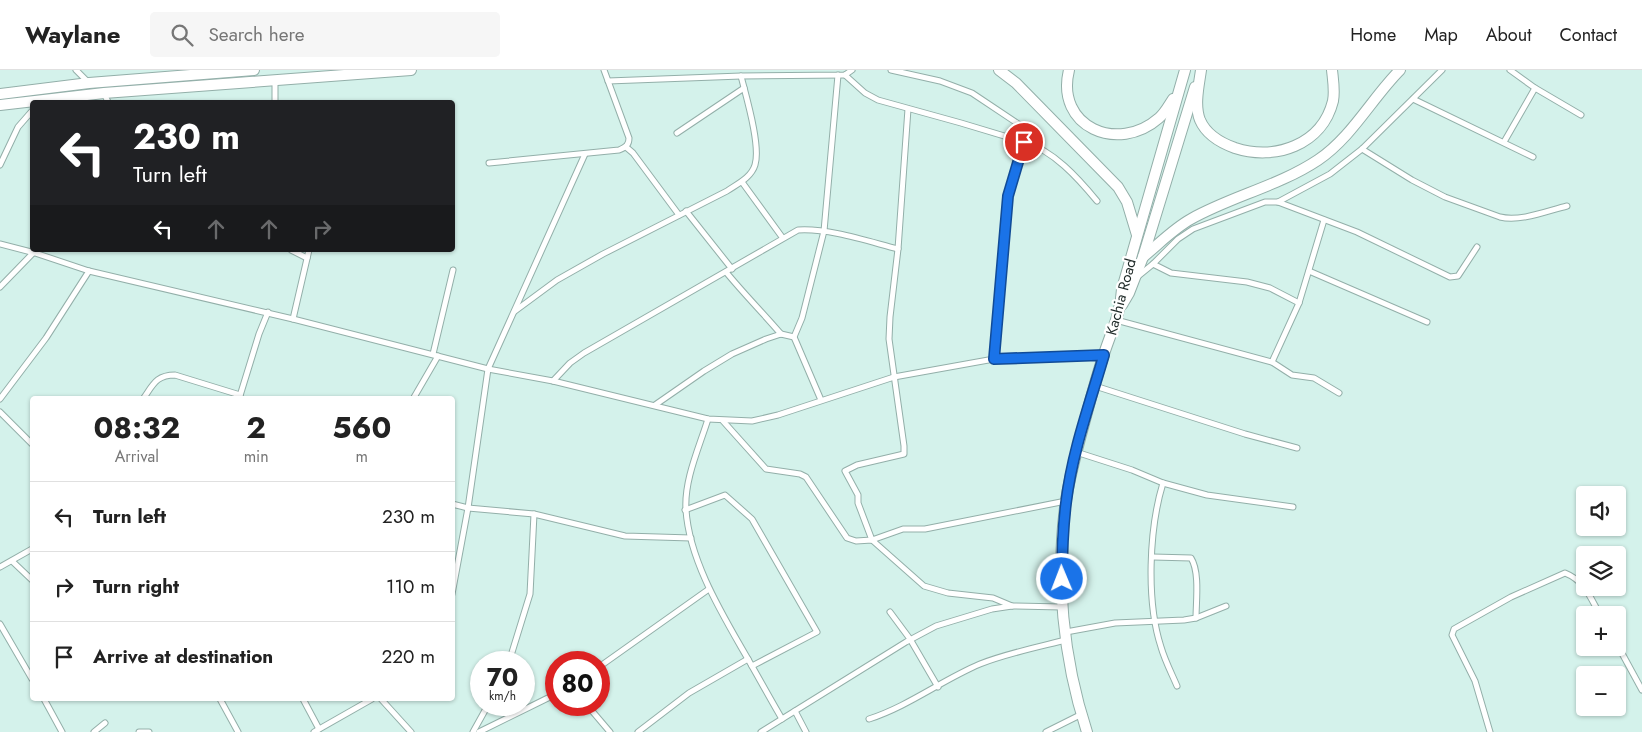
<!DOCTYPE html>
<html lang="en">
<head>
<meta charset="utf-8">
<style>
	body { margin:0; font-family:Jost,sans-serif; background:#f6f6f6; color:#222; height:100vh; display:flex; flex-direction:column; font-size:19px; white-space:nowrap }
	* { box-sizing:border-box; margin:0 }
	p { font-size:16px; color:#767676 }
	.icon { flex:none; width:28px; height:28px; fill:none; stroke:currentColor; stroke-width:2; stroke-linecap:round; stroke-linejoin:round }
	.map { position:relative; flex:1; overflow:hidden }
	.details { position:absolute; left:30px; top:326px; width:425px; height:305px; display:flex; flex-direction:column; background:#fff; border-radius:5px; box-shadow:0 1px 4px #0004 }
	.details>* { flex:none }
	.top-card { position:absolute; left:30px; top:30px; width:425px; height:152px; border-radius:5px; box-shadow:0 1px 4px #0004; background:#202124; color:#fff; overflow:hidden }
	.buttons { position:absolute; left:1576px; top:416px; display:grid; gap:10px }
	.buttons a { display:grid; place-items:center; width:50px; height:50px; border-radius:5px; background:#fff; box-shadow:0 1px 4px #0004; font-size:25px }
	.speed { position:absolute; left:470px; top:581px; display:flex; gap:10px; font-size:25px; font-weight:700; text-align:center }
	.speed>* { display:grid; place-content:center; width:65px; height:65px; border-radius:50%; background:#fff; box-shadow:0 1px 4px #0004; line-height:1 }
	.speed small { font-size:12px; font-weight:400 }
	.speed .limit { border:8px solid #d22; background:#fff; color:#111 }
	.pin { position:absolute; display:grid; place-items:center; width:42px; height:42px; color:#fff; margin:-21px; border:2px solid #fff; border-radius:50%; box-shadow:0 1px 5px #0007 }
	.me { position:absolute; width:55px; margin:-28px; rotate:359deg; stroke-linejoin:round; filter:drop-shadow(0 0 4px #0008) }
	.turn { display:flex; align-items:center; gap:18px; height:105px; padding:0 20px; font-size:22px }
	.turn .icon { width:65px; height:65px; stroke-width:2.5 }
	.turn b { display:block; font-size:35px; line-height:42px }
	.lanes { display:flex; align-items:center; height:48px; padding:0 20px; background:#0003; justify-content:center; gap:25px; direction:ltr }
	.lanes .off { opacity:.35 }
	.eta { display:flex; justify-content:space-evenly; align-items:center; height:85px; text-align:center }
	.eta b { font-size:30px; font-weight:700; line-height:35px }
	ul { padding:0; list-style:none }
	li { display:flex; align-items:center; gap:15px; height:70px; padding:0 20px; border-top:1px solid #e0e0e0 }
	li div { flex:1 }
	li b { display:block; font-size:19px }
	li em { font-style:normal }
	header { display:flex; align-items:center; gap:30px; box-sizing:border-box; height:70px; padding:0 25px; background:#fff; border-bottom:1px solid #e0e0e0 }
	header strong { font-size:24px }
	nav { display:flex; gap:28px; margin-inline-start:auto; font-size:18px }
	.search { width:350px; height:45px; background:#f6f6f6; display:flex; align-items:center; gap:12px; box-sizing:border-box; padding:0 18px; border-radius:5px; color:#767676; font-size:19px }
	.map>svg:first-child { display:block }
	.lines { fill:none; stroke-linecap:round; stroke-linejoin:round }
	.street-casing { stroke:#93afa9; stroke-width:7 }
	.highway-casing { stroke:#93afa9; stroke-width:12 }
	.street { stroke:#fff; stroke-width:5 }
	.highway { stroke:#fff; stroke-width:10 }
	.route-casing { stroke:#114b97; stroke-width:12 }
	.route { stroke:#1a73e8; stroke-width:9 }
	.labels { text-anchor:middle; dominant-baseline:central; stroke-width:4.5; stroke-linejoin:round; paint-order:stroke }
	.street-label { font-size:15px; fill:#1f2a28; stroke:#fff }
</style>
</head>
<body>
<header>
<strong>Waylane</strong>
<div class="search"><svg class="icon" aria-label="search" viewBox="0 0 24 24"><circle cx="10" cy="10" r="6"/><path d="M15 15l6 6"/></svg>Search here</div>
<nav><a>Home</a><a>Map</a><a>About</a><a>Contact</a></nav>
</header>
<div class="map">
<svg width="1642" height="662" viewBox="0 0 1642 662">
	<rect width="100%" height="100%" fill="#d4f2eb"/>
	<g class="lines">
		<defs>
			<g id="street">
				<polyline points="76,0 89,13"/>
				<polyline points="1510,0 1535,18 1581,45"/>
				<polyline points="845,5 865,23 878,30 961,53 1024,72 1028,67 1026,59 972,23 940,11 891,0"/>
				<polyline points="608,11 741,6 845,5 852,0"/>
				<polyline points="104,23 108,32"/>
				<polyline points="1413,29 1533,87"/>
				<polyline points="275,32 275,10"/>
				<polyline points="908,39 898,179 890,247 889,269 904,376 904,384 857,395 845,401 858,425 858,433 872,470 903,459 925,459 1066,431"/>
				<polyline points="677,63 744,18"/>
				<polyline points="1504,72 1535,18"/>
				<polyline points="626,77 633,83 679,145"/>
				<path d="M1362 79 1412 110 1445 127 1500 147C1520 152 1547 141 1567 136"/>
				<path d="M489 93 619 80C626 77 629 75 629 68L604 0"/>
				<polyline points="0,95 18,57 32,41"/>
				<polyline points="742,112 782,167"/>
				<polyline points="1278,132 1330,104 1362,79 1442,0"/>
				<polyline points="686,141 732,199"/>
				<polyline points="0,174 35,183 89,201 293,249 488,299 553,311 708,349 752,351 778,345 894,307 994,289 1103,285"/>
				<polyline points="291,180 307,188"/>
				<polyline points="1153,194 1171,203 1247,212 1270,218 1299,233"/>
				<polyline points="1309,201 1427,252"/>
				<path d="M726 202C744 224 763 243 781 264"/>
				<polyline points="1137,207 1153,194 1178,169 1193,159 1265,132 1278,132 1357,162 1450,207 1458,206 1477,177"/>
				<polyline points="0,217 36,180"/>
				<path d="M515 241 557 210 603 184 727 121C737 114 751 108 755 95 761 76 746 26 741 6"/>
				<polyline points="293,249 309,180"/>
				<polyline points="1116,250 1272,292 1292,305 1314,308 1339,323"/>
				<polyline points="433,284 453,200"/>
				<path d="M994 289 1008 125 1024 72C1053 80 1078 108 1097 131"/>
				<polyline points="1272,292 1299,233 1324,150"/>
				<path d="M553 311 570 293 584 283 798 160C829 158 867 171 898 179"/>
				<polyline points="1095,316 1245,364 1297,378"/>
				<polyline points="0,329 46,268 89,201"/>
				<path d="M143 329C153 315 156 305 175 305L240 325"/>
				<polyline points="239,329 259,264 268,242"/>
				<polyline points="413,329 438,286"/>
				<polyline points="821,330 794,267 802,248 824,161 838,5"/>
				<polyline points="655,335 704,301 732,284 766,269 781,264 794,267"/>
				<polyline points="0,342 32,374"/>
				<path d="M708 349C699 378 684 410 686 440 689 487 718 537 741 577 755 601 768 625 782 649"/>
				<polyline points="723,351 766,399 800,404 806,407 847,468 856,471 872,470 924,516 948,523 993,528 1012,536"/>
				<polyline points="1076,382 1132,400 1163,413 1207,425 1293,437"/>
				<path d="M1163 413C1149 459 1146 531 1161 577 1165 591 1172 604 1177 616"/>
				<polyline points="452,434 468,438 534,444 625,466 691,468"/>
				<polyline points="685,440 725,425 752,449 817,562 752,596"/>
				<path d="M1153 487 1191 488C1200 502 1196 532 1196 548"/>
				<polyline points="12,491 32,510"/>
				<polyline points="0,497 32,479"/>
				<polyline points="452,524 468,438 488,299 585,84"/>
				<polyline points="890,542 910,569 938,617"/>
				<polyline points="0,554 32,609"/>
				<polyline points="1066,562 1115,553 1184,550 1196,548 1226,536"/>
				<polyline points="1618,576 1642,620"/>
				<polyline points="509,592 530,524 534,444"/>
				<polyline points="599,597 709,519"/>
				<polyline points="44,629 62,662"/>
				<polyline points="220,629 238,662"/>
				<polyline points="303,629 319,659"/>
				<polyline points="381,629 411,662"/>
				<polyline points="587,635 610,662"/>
				<polyline points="795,641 806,662"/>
				<path d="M869 649C909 636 942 610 980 594 1008 583 1038 577 1066 570"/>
				<polyline points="94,662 105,653"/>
				<polyline points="139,662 149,662"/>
				<polyline points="314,662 372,629"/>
				<polyline points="473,662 488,635"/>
				<polyline points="479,662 556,624"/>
				<polyline points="638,662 689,623 748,589"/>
				<polyline points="761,662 906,572 936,556 992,539 1012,536 1062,537"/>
				<polyline points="1046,662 1082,644"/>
				<path d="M1490 662 1475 611 1452 565 1454 559 1511 527 1565 503C1585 511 1590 527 1600 545"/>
			</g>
			<g id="highway">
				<polyline points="999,0 1016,13 1118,117 1127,132 1137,165"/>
				<path d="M1069 0C1055 57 1118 84 1159 48 1165 43 1169 35 1173 29"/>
				<path d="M1201 0C1199 15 1194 35 1200 50 1206 64 1221 73 1235 78 1275 91 1322 75 1333 31 1335 21 1333 10 1332 0"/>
				<polyline points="0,24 89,13 254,0"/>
				<polyline points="0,35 104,23 411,0"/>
				<path d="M1143 187C1159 174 1173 159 1191 149 1232 126 1279 116 1318 90 1352 67 1372 28 1400 0"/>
				<polyline points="1122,235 1129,223 1143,187 1195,17"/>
				<path d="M1087 662C1063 589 1055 507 1066 430 1071 399 1080 369 1088 339 1093 320 1098 302 1104 284 1111 262 1121 243 1122 219L1185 0"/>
			</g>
		</defs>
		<use href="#street" class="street-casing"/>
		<use href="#highway" class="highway-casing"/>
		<use href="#street" class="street"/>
		<use href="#highway" class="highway"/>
	</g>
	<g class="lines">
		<defs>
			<path id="route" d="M1024 72 1008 126 994 289 1104 285C1090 333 1072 382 1066 433 1063 458 1062 483 1062 509"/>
		</defs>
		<use href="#route" class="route-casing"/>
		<use href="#route" class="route"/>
	</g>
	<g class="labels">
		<g class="street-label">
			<text transform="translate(1121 227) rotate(-75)">Kachia Road</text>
		</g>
	</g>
</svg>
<div class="buttons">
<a><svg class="icon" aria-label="sound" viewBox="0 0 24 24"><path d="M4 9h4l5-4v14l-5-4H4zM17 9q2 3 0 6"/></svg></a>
<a><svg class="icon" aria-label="layers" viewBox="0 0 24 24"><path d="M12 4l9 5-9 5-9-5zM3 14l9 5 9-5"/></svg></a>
<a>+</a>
<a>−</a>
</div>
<div class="speed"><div>70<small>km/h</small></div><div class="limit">80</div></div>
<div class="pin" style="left:1024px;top:72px;background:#d93025"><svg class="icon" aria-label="arrive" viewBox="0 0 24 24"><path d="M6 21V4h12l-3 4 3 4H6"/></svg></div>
<svg class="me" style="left:1062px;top:509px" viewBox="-20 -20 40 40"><circle r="17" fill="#1a73e8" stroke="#fff" stroke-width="3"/><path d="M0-11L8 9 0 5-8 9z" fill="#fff"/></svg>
<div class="top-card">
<div class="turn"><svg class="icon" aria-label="left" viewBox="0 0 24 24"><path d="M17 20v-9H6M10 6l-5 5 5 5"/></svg><div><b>230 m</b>Turn left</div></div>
<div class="lanes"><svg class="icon" aria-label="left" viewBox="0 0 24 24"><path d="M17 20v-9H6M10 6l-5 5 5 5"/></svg><svg class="icon off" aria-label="ahead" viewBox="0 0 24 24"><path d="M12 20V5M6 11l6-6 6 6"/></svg><svg class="icon off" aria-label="ahead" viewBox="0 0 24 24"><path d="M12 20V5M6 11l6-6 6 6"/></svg><svg class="icon off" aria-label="right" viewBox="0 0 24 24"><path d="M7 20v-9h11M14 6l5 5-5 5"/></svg></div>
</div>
<section class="details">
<div class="eta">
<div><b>08:32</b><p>Arrival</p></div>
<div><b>2</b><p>min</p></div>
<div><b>560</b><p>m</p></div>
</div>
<ul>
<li><svg class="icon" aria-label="left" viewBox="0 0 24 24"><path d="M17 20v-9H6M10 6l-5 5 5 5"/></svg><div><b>Turn left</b></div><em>230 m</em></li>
<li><svg class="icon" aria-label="right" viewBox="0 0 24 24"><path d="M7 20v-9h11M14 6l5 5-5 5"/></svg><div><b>Turn right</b></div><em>110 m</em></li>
<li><svg class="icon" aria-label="arrive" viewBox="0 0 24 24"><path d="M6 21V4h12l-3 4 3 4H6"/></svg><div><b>Arrive at destination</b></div><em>220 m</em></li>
</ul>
</section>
</div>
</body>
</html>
